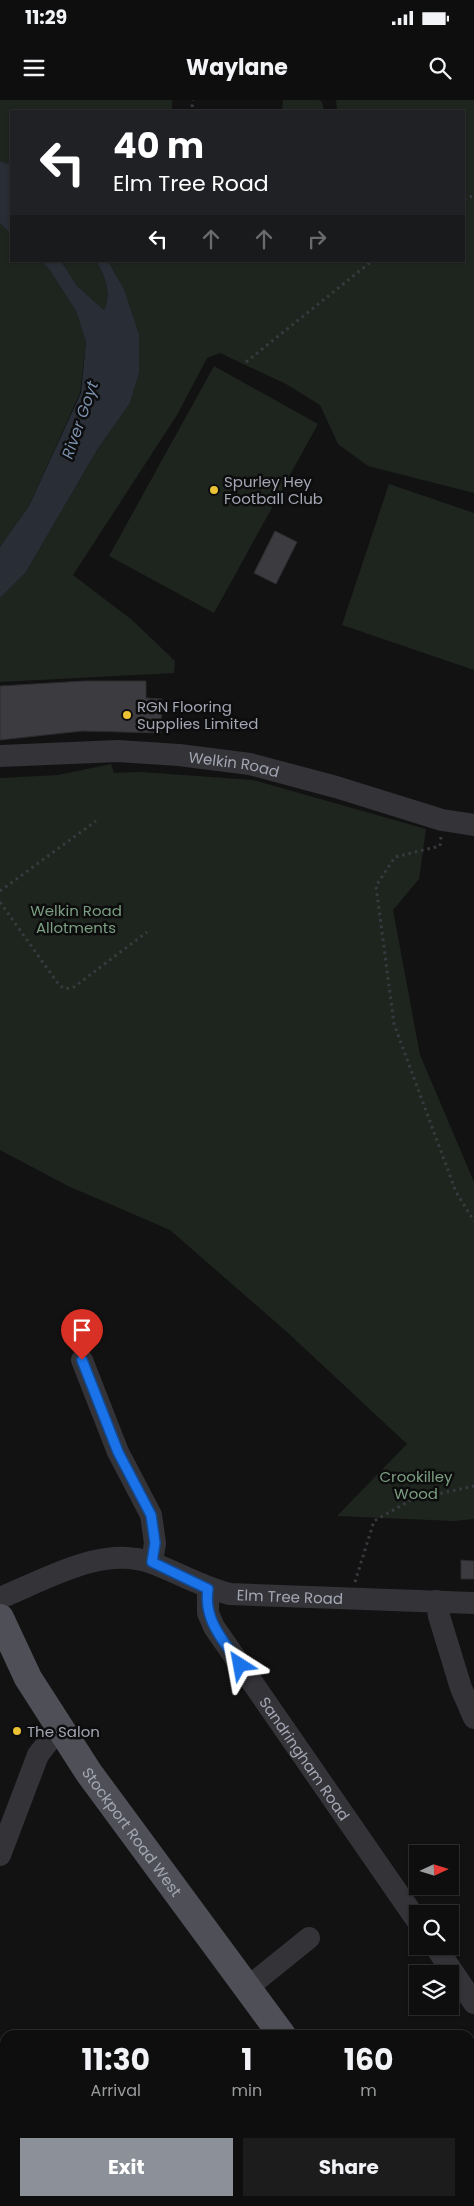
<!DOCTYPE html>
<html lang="en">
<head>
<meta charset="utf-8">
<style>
	body { margin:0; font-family:Poppins,sans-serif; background:#1c1c1c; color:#f1f3f6; height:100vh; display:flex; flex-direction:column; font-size:19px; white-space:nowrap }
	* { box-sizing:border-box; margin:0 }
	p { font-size:16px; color:#9b9c9e }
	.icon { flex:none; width:28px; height:28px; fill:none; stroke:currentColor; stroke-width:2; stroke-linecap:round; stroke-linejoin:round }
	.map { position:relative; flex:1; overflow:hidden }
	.panel { position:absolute; left:0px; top:1930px; width:475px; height:176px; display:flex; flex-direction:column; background:#0e0e0e; border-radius:15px 15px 0 0; box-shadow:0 1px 4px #0004,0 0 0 1px #2e2e2e }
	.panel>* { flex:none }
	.hud { position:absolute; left:10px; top:10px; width:455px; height:152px; border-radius:0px; box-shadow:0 1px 4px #0004,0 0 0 1px #2e2e2e; background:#202124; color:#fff; overflow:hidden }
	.needle { width:32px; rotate:86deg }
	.buttons { position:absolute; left:409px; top:1745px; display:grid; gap:10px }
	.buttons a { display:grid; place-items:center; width:50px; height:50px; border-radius:0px; background:#0e0e0e; box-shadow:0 1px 4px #0004,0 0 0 1px #2e2e2e; font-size:25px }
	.pin { position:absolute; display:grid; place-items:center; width:42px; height:42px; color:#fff; margin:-51px -21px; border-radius:50% 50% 50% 0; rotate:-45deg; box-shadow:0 0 5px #0007 }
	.pin .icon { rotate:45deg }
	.me { position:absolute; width:55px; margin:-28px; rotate:326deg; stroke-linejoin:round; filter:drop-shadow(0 0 4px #0008) }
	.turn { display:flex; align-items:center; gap:18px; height:105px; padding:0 20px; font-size:22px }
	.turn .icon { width:65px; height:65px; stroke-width:2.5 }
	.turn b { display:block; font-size:35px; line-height:42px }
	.lanes { display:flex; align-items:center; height:48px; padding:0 20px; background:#0003; justify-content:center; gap:25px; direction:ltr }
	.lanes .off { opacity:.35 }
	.eta { display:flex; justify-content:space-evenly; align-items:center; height:85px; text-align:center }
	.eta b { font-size:30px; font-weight:700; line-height:35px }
	.button { display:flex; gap:10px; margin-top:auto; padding:10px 20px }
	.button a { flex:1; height:58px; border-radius:0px; background:#8c9099; color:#fff; font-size:20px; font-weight:700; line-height:58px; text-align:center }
	.button a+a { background:#1c1c1c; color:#f1f3f6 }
	.status { display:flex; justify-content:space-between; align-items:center; height:35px; padding:0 25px; background:#0e0e0e; direction:ltr }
	.status svg { height:14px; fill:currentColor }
	header { display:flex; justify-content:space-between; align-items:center; height:65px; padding:0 20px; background:#0e0e0e; font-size:22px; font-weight:700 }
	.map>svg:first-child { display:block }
	.built { fill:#1e1e20 }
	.green { fill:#1e251f }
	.water { fill:#292e36 }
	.building { fill:#3c3c40; stroke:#2c2c2f }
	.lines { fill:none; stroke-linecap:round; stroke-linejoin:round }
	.path { stroke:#393a3f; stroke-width:3; stroke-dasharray:2.5 4; stroke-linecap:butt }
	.minor { stroke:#333338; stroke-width:22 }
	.major { stroke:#4f5057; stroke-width:28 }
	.route-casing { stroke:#114b97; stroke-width:12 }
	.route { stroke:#1a73e8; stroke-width:9 }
	.poi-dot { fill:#eac233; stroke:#0d0d0e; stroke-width:2 }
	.labels { text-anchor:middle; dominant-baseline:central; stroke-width:5; stroke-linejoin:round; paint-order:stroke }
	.poi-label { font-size:15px; fill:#a3a6b3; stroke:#0d0d0e; text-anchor:start }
	.street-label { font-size:15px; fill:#a3a6b3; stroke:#0d0d0e }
	.park-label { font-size:15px; fill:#7b9e81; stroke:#0d0d0e }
	.water-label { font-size:16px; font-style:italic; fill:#7b90ad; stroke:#0d0d0e }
</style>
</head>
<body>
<div class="status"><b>11:29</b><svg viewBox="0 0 49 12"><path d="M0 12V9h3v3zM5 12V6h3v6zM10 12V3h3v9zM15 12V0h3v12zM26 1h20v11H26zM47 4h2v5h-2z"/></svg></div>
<header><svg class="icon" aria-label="menu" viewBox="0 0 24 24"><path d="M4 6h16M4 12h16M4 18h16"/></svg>Waylane<svg class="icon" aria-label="search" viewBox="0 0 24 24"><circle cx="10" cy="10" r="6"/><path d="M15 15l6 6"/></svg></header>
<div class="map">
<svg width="474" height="2106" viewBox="0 0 474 2106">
	<rect width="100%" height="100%" fill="#121213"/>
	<polygon class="built" points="285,2101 369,2101 373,2106 283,2106"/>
	<g class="green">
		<polygon points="0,0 172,0 172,11 11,11 11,65 0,61"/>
		<polygon points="283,0 319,0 322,2 324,11 337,9 336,0 474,0 474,393 368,366 338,344 320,305 286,284 220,253 207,258 177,315 73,475 132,520 175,561 174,573 0,582 0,498 26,472 97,350 130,303 139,273 139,234 124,189 108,161 464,161 464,11 282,11"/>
		<polygon points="0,123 11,134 11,161 41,161 49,169 76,211 86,242 80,293 29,406 0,447"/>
		<path d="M61 161H96C105 175 112 194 104 210L77 186Z"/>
		<polygon points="214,266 318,324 214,513 109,456"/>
		<polygon points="389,384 474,413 474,570 342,525"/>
		<polygon points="111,664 114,673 141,672 253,680 426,729 419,779 393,810 420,955 474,1082 474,1419 454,1421 337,1416 407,1344 287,1232 170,1130 68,1086 0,1050 0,678 58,675"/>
	</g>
	<g class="water">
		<polygon points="0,61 11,65 11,134 0,123"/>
		<path d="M41 161H61L77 186 104 210C112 194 105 175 96 161H108L124 189 139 234V273L130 303 97 350 26 472 0 498V447L29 406 81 293 86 242 76 211 49 169Z"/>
	</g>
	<g class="building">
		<polygon points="275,431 297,442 276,484 254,473"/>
		<polygon points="84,581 146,581 146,598 162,599 161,633 82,631 0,640 0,586"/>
		<polygon points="461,1460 474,1461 474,1479 461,1479"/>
	</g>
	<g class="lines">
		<g class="path">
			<polyline points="192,7 193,0"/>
			<polyline points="464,100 474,95"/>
			<polyline points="246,262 372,161"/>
			<polyline points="441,737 440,746 395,757 376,786 394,924 456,1092 474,1121"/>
			<polyline points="0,791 96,721"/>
			<polyline points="0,802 59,885 65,889 74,887 147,832"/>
			<polyline points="355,1482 374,1421 411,1400 474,1386"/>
		</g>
		<g class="minor">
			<path id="s1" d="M0 656 118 651 179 655 250 664 336 687 442 720 474 725"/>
			<polyline points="82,1260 118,1352 151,1415 155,1443 152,1462"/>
			<path id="s2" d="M208 1489V1513L214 1527 418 1822"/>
			<path id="s3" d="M0 1498C45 1480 103 1444 152 1463 179 1473 202 1487 230 1494L474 1503"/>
			<polyline points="437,1501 439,1516 461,1588 474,1618"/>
			<polyline points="0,1755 38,1655 59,1628"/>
			<polyline points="435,1846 474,1903"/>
			<polyline points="247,1888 309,1838"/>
			<polyline points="117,2101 117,2106"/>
		</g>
		<g class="major">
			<path id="s4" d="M0 1518 28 1578 89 1673 282 1935"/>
			<polyline points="408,2101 411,2106"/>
		</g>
	</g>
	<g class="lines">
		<defs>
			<path id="route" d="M82 1260 118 1352 151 1415 155 1443 152 1462 208 1489C203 1520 224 1541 240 1565"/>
		</defs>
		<use href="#route" class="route-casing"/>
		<use href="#route" class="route"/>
	</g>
	<g class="poi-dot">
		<circle cx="214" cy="390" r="5"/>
		<circle cx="127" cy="615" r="5"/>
		<circle cx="17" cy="1631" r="5"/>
	</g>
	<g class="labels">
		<g class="poi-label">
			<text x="224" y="381">Spurley Hey<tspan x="224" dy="17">Football Club</tspan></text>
			<text x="137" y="606">RGN Flooring<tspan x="137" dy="17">Supplies Limited</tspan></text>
			<text x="27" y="1631">The Salon</text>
		</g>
		<g class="street-label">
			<text stroke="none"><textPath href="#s1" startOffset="235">Welkin Road</textPath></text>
			<text stroke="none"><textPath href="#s3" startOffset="304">Elm Tree Road</textPath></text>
			<text stroke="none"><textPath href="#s2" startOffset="199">Sandringham Road</textPath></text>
			<text stroke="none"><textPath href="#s4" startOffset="252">Stockport Road West</textPath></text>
		</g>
		<g class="park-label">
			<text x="76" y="810">Welkin Road<tspan x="76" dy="17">Allotments</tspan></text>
			<text x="416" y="1376">Crookilley<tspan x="416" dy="17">Wood</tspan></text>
		</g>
		<g class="water-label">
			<text transform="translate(80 320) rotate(-71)">River Goyt</text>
		</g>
	</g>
</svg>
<div class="buttons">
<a><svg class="needle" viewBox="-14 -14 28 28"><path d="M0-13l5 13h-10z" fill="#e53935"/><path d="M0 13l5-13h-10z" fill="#9b9c9e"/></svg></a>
<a><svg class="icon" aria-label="search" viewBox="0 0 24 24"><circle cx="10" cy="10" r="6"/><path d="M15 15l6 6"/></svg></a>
<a><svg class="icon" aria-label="layers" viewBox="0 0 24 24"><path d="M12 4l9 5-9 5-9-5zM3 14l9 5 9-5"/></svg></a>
</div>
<div class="pin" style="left:82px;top:1260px;background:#d93025"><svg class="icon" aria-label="arrive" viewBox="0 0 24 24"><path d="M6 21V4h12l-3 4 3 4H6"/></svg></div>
<svg class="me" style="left:240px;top:1565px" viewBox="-20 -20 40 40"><path d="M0-17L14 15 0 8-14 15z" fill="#1a73e8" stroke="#fff" stroke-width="4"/></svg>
<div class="hud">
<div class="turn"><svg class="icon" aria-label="left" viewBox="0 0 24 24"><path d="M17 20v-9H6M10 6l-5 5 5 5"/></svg><div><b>40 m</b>Elm Tree Road</div></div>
<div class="lanes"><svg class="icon" aria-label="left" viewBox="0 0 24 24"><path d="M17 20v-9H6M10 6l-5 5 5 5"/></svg><svg class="icon off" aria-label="ahead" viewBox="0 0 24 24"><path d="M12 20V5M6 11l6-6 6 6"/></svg><svg class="icon off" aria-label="ahead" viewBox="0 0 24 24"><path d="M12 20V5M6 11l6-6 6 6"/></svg><svg class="icon off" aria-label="right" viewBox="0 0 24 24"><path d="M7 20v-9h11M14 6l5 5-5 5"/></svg></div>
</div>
<section class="panel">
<div class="eta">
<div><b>11:30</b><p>Arrival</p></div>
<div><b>1</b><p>min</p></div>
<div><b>160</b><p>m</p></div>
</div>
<div class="button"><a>Exit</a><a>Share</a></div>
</section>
</div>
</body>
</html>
